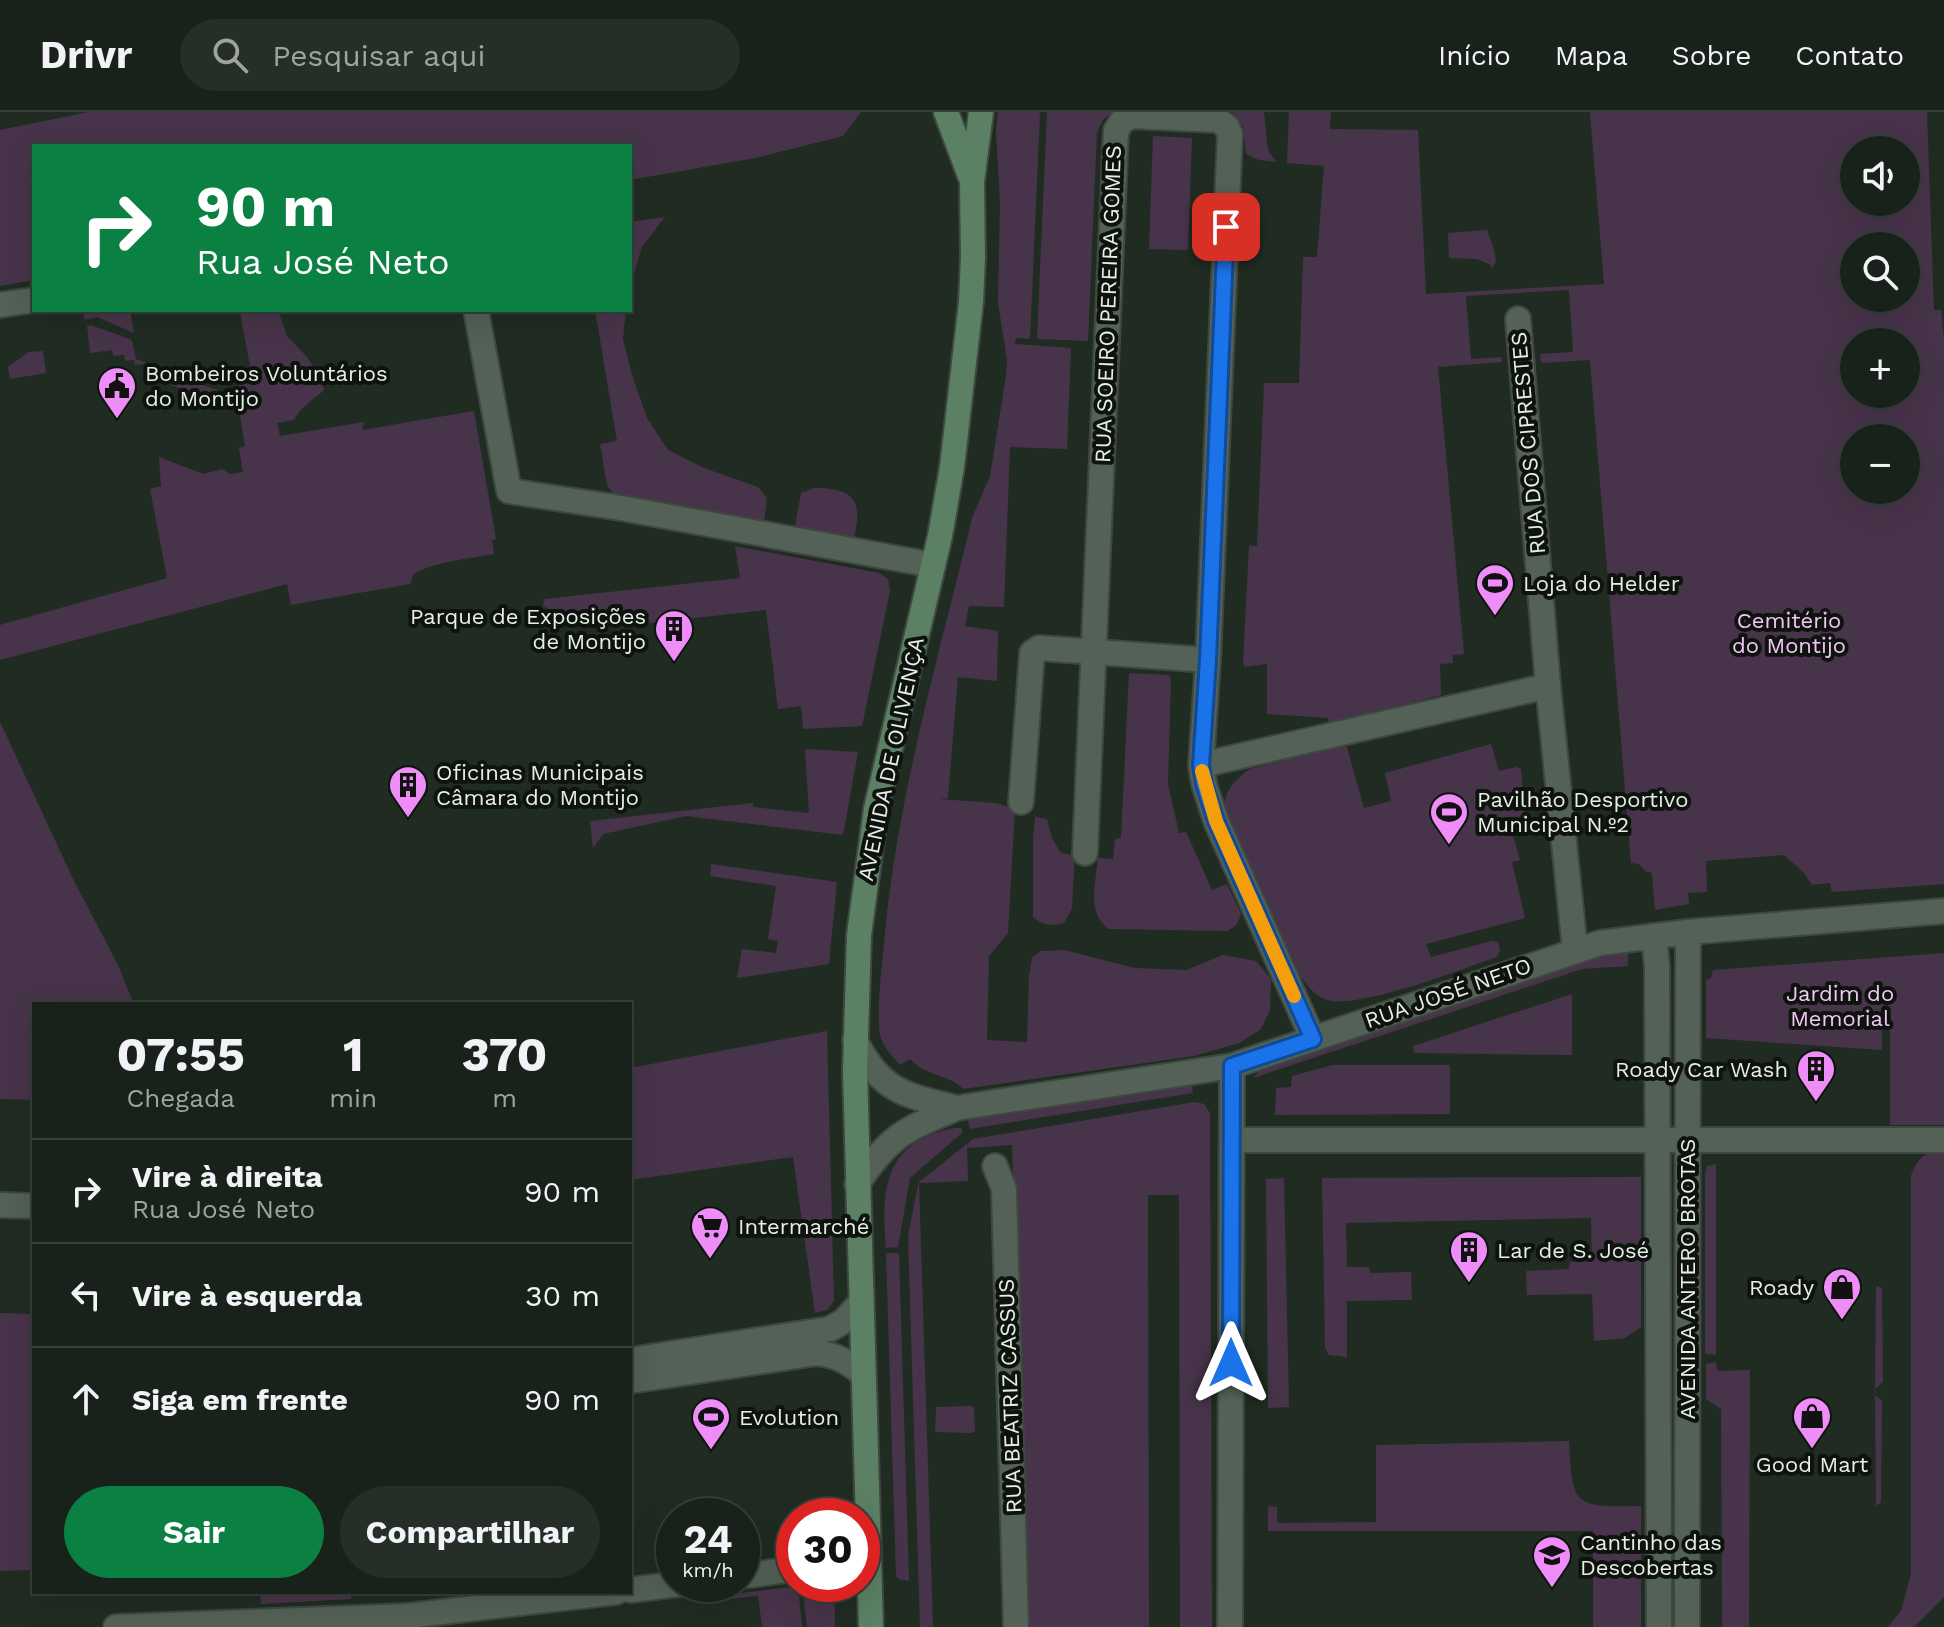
<!DOCTYPE html>
<html lang="pt">
<head>
<meta charset="utf-8">
<style>
	body { margin:0; font-family:"Work Sans",sans-serif; background:#252e27; color:#f1f3f6; height:100vh; display:flex; flex-direction:column; font-size:30px; white-space:nowrap }
	* { box-sizing:border-box; margin:0 }
	p { font-size:26px; color:#9fa3a2 }
	.icon { flex:none; width:44px; height:44px; fill:none; stroke:currentColor; stroke-width:2; stroke-linecap:round; stroke-linejoin:round }
	.map { position:relative; flex:1; overflow:hidden }
	.drawer { position:absolute; left:32px; top:890px; width:600px; height:592px; display:flex; flex-direction:column; background:#18211a; border-radius:0px; box-shadow:0 8px 32px #0002,0 0 0 2px #363e39 }
	.drawer>* { flex:none }
	.top-card { position:absolute; left:32px; top:32px; width:600px; height:168px; border-radius:0px; box-shadow:0 8px 32px #0002,0 0 0 2px #363e39; background:#0b8043; color:#fff; overflow:hidden }
	.buttons { position:absolute; left:1840px; top:24px; display:grid; gap:16px }
	.buttons a { display:grid; place-items:center; width:80px; height:80px; border-radius:50%; background:#18211a; box-shadow:0 8px 32px #0002,0 0 0 2px #363e39; font-size:40px }
	.speed { position:absolute; left:656px; top:1386px; display:flex; gap:16px; font-size:40px; font-weight:700; text-align:center }
	.speed>* { display:grid; place-content:center; width:104px; height:104px; border-radius:50%; background:#18211a; box-shadow:0 8px 32px #0002,0 0 0 2px #363e39; line-height:1 }
	.speed small { font-size:20px; font-weight:400 }
	.speed .limit { border:12px solid #d22; background:#fff; color:#111 }
	.pin { position:absolute; display:grid; place-items:center; width:68px; height:68px; color:#fff; margin:-34px; border-radius:16px; box-shadow:0 4px 12px #0006 }
	.me { position:absolute; width:88px; margin:-44px; rotate:0deg; stroke-linejoin:round; filter:drop-shadow(0 0 6px #0008) }
	.turn { display:flex; align-items:center; gap:28px; height:168px; padding:0 32px; font-size:36px }
	.turn .icon { width:104px; height:104px; stroke-width:2.5 }
	.turn b { display:block; font-size:56px; line-height:68px }
	.eta { display:flex; justify-content:space-evenly; align-items:center; height:136px; text-align:center }
	.eta b { font-size:48px; font-weight:700; line-height:56px }
	.cta { display:flex; gap:16px; margin-top:auto; padding:16px 32px }
	.cta a { flex:1; height:92px; border-radius:48px; background:#0b8043; color:#fff; font-size:32px; font-weight:700; line-height:92px; text-align:center }
	.cta a+a { background:#252e27; color:#f1f3f6 }
	ul { padding:0; list-style:none }
	li { display:flex; align-items:center; gap:24px; height:104px; padding:0 32px; border-top:2px solid #363e39 }
	li div { flex:1 }
	li b { display:block; font-size:30px }
	li em { font-style:normal }
	header { display:flex; align-items:center; gap:48px; box-sizing:border-box; height:112px; padding:0 40px; background:#18211a; border-bottom:2px solid #363e39 }
	header strong { font-size:38px }
	nav { display:flex; gap:44px; margin-inline-start:auto; font-size:28px }
	.search { width:560px; height:72px; background:#252e27; display:flex; align-items:center; gap:20px; box-sizing:border-box; padding:0 28px; border-radius:44px; color:#9fa3a2; font-size:30px }
	.map>svg:first-child { display:block }
	.green { fill:#48344a; fill-rule:evenodd }
	.lines { fill:none; stroke-linecap:round; stroke-linejoin:round }
	.street-casing { stroke:#3e4840; stroke-width:28 }
	.secondary-casing { stroke:#3e4840; stroke-width:28 }
	.street { stroke:#536156; stroke-width:24 }
	.secondary { stroke:#5b8064; stroke-width:24 }
	.route-casing { stroke:#114b97; stroke-width:20 }
	.route { stroke:#1a73e8; stroke-width:14 }
	.slow { stroke:#f59e0b; stroke-width:14 }
	.labels { text-anchor:middle; dominant-baseline:central; stroke-width:8; stroke-linejoin:round; paint-order:stroke }
	.street-label { font-size:22px; fill:#e7eee8; stroke:#0e130e }
	.poi-label { font-size:22px; fill:#e7eee8; stroke:#0e130e; text-anchor:start }
	.park-label { font-size:22px; fill:#f4c5f9; stroke:#0e130e }
</style>
</head>
<body>
<header>
<strong>Drivr</strong>
<div class="search"><svg class="icon" aria-label="search" viewBox="0 0 24 24"><circle cx="10" cy="10" r="6"/><path d="M15 15l6 6"/></svg>Pesquisar aqui</div>
<nav><a>Início</a><a>Mapa</a><a>Sobre</a><a>Contato</a></nav>
</header>
<div class="map">
<svg width="1944" height="1515" viewBox="0 0 1944 1515">
	<rect width="100%" height="100%" fill="#202c22"/>
	<g class="green">
		<polygon points="89,0 861,0 843,24 755,46 630,68 630,34 34,34 34,168 0,174 0,18"/>
		<path d="M998 0H1040L1030 227 1016 226 1015 232 1071 236 1067 337 1010 335 1004 495 969 494 965 514 998 519 997 569 958 565 948 686 939 687 996 691 1015 697 1008 821 989 844 987 928 1027 930 1029 864 1032 846 1041 839 1064 838 1135 856 1186 858 1223 843 1256 849 1271 867 1270 899 1260 918 1239 931 1194 944 963 977C951 963 925 964 910 947L900 953C892 944 883 935 880 923 876 898 883 846 885 819 899 679 939 543 972 406L990 364 1006 264 1007 249 998 190 1000 91 996 19Z"/>
		<polygon points="1047,0 1112,0 1103,8 1097,20 1088,229 1037,227"/>
		<polygon points="1232,0 1264,0 1268,38 1276,50 1259,48 1246,42 1243,14"/>
		<path d="M1289 0H1331L1330 17 1418 18 1426 182 1604 172 1590 0H1927L1934 198H1941L1944 228V772L1832 780 1830 771 1812 773 1804 761 1784 743 1706 749 1707 780 1688 781 1689 792 1655 798 1652 761 1645 759 1639 752 1631 751 1590 248 1541 251 1540 242 1573 240 1569 178 1466 184 1471 247 1502 245V250L1438 255 1464 542 1453 543V551L1440 552 1441 583 1329 612 1328 606 1267 602V552L1245 555 1243 550 1249 434H1257L1264 271H1299L1303 145H1317L1324 54 1287 51ZM1854 38H1906V90H1854ZM1854 134H1906V186H1854ZM1854 230H1906V282H1854ZM1854 326H1906V378H1854Z"/>
		<polygon points="1153,24 1192,26 1188,138 1149,137"/>
		<polygon points="665,105 642,135 630,174 630,110"/>
		<polygon points="1487,118 1494,137 1496,150 1491,157 1491,153 1477,147 1449,146 1448,121"/>
		<polygon points="87,198 130,198 134,221 97,205 85,208 83,201"/>
		<path d="M222 198H278L287 224 307 245 321 267 324 278C314 287 299 296 294 308L277 311 280 324 364 310 362 318 474 299 496 427 492 428 494 442C467 447 439 449 414 461L410 472 291 493 287 472 0 548V513L167 466 150 377 161 374 159 345 203 362 222 357 230 362 243 360 239 336 245 334 236 279 250 254 240 200 222 202Z"/>
		<polygon points="595,198 626,198 623,227 632,263 647,306 668,338 704,356 758,375 767,386 764,409 613,381 607,373 600,332 617,329"/>
		<polygon points="91,213 132,228 136,247 229,283 232,296 148,264 146,252 135,253 134,248 125,249 124,243 113,244 112,238 90,241 87,214"/>
		<polygon points="43,239 46,261 10,267 8,255 29,240"/>
		<path d="M814 376C854 376 863 388 854 426L795 415 801 381Z"/>
		<path d="M735 434 879 461 888 467 890 479 862 614 803 617 801 594 778 597 766 498 614 515C602 501 592 502 575 507L563 497 551 498 543 494 544 487 740 466Z"/>
		<path d="M1129 561 1168 563 1171 567 1168 672 1179 721 1186 720 1212 778 1227 772 1241 802 1237 812 1228 819 1109 817C1086 802 1096 769 1098 746L1113 747 1115 727 1121 726Z"/>
		<polygon points="0,610 74,769 117,851 134,892 34,892 34,988 0,987"/>
		<path d="M1346 632 1364 696 1391 689 1385 661 1491 632 1499 659 1517 655 1521 657 1526 717 1512 720 1520 748 1512 750 1525 806 1426 832 1431 845 1492 829 1498 830 1500 838 1497 845C1464 856 1354 900 1324 887 1311 881 1303 868 1295 856L1225 712C1220 687 1229 671 1250 657Z"/>
		<polygon points="805,637 858,640 843,723 686,704 603,722 593,736 590,709 753,691 753,695 809,701"/>
		<path d="M1035 705 1047 707 1052 726 1061 741 1075 743 1072 796 1064 811C1051 814 1044 814 1033 805V726Z"/>
		<polygon points="711,752 837,770 829,852 737,866 742,837 776,841 778,829 768,827 776,774 710,764"/>
		<polygon points="1621,840 1628,841 1628,854 1582,857 1253,966 1265,953 1575,850"/>
		<polygon points="1944,841 1944,1013 1890,1013 1890,897 1886,891 1883,890 1882,938 1706,926 1706,868 1711,866 1713,858"/>
		<polygon points="1572,882 1572,943 1414,941 1413,934"/>
		<polygon points="827,919 834,1189 827,1198 815,1201 793,1045 630,1068 630,956"/>
		<polygon points="1333,953 1450,953 1450,1002 1275,1003 1276,976 1291,975 1292,964"/>
		<polygon points="1185,973 1192,974 1193,981 970,1017 968,1008"/>
		<polygon points="1195,990 1204,992 1210,1001 1212,1515 1180,1515 1179,1083 1148,1083 1149,1515 1027,1515 1012,1033 967,1036 968,1069 919,1071 933,1515 920,1515 908,1124 918,1073 919,1070 973,1027"/>
		<path d="M954 1016H961L963 1020 910 1066 898 1135 886 1136C881 1074 885 1030 954 1016Z"/>
		<path d="M1939 1036H1944V1485L1914 1515H1888L1901 1499 1911 1462V1064C1916 1049 1923 1042 1939 1036Z"/>
		<polygon points="1716,1052 1716,1243 1705,1242 1705,1061 1707,1054"/>
		<polygon points="1641,1065 1641,1215 1625,1226 1594,1229 1592,1182 1527,1183 1526,1159 1569,1157 1570,1150 1592,1149 1591,1106 1346,1111 1347,1155 1369,1155 1370,1161 1411,1160 1412,1188 1347,1189 1347,1245 1329,1243 1325,1236 1322,1066"/>
		<polygon points="1284,1066 1289,1295 1268,1296 1266,1067"/>
		<polygon points="886,1141 899,1141 909,1469 899,1467 896,1464"/>
		<polygon points="1876,1174 1882,1176 1883,1270 1875,1277"/>
		<polygon points="0,1201 34,1202 34,1458 0,1459"/>
		<polygon points="1716,1250 1717,1259 1750,1258 1749,1515 1722,1515 1721,1297 1706,1287 1706,1252"/>
		<polygon points="1875,1283 1882,1289 1881,1390 1876,1394"/>
		<polygon points="971,1294 974,1296 975,1318 972,1321 935,1320 936,1295"/>
		<path d="M1569 1329C1572 1396 1575 1395 1641 1394V1515H1593V1419H1268V1394L1277 1395V1411L1376 1410V1333Z"/>
		<polygon points="808,1472 834,1472 835,1515 807,1515 803,1479"/>
		<polygon points="790,1475 799,1484 802,1515 762,1515 758,1484 728,1487 727,1483"/>
		<polygon points="260,1480 351,1480 351,1487 261,1492"/>
	</g>
	<g class="lines">
		<defs>
			<g id="street">
				<polyline points="0,193 34,188"/>
				<polyline points="476,198 509,379 621,396 933,453"/>
				<polyline points="1518,207 1548,574 1575,838"/>
				<polyline points="1201,653 1548,574"/>
				<polyline points="1021,690 1032,541 1039,536 1208,548"/>
				<polyline points="1085,741 1116,19 1122,9 1132,4 1218,8 1227,15 1230,22 1208,548 1201,653 1204,672 1216,709 1313,927"/>
				<polyline points="1654,824 1657,854 1659,1515"/>
				<path d="M855 928C880 979 904 983 957 996"/>
				<polyline points="1232,1028 1944,1028"/>
				<polyline points="995,1054 1004,1077 1016,1515"/>
				<path d="M857 1072C890 1023 904 1018 957 996L1232 954 1600 831 1688 820 1944 799"/>
				<polyline points="0,1093 34,1094"/>
				<polyline points="630,1248 830,1217 844,1209 861,1190"/>
				<path d="M630 1269 817 1241C837 1243 848 1250 863 1262"/>
				<polyline points="742,1464 794,1457"/>
				<polyline points="630,1478 679,1472"/>
				<polyline points="116,1515 407,1504 616,1480"/>
				<polyline points="1230,1515 1232,954"/>
				<polyline points="1687,1515 1688,820"/>
			</g>
			<g id="secondary">
				<polyline points="946,0 970,64"/>
				<polyline points="871,1515 855,958 859,823 876,697 940,424 952,355 971,190 973,145 972,70 981,0"/>
			</g>
		</defs>
		<use href="#street" class="street-casing"/>
		<use href="#secondary" class="secondary-casing"/>
		<use href="#street" class="street"/>
		<use href="#secondary" class="secondary"/>
	</g>
	<g class="lines">
		<defs>
			<polyline id="route" points="1226,115 1208,548 1201,653 1204,672 1216,709 1313,927 1232,954 1231,1251"/>
		</defs>
		<use href="#route" class="route-casing"/>
		<use href="#route" class="route"/>
		<polyline class="slow" points="1202,659 1216,709 1294,884"/>
	</g>
	<defs>
		<symbol id="civic-pin" viewBox="-11 -11 22 30"><path d="M0 17L-7.5 6A9.5 9.5 0 1 1 7.5 6Z" fill="#ee8cf8" stroke="#0e130e"/><path d="M-.6-6.5H3V-4.5H.6V-3L4-1V1h2V6H-6V1h2V-1L-.6-3ZM-1.2 2.5V6h2.4V2.5Z" fill="#111"/></symbol>
		<symbol id="stadium-pin" viewBox="-11 -11 22 30"><path d="M0 17L-7.5 6A9.5 9.5 0 1 1 7.5 6Z" fill="#ee8cf8" stroke="#0e130e"/><path d="M0-5a6.5 5 0 1 0 0 10a6.5 5 0 1 0 0-10ZM-3.5-1.8h7v3.6h-7Z" fill="#111"/></symbol>
		<symbol id="building-pin" viewBox="-11 -11 22 30"><path d="M0 17L-7.5 6A9.5 9.5 0 1 1 7.5 6Z" fill="#ee8cf8" stroke="#0e130e"/><path d="M-4-6H4V6H1V3H-1V6H-4ZM-2.5-4.3h1.7v1.8h-1.7ZM.8-4.3h1.7v1.8H.8ZM-2.5-1h1.7V.8h-1.7ZM.8-1h1.7V.8H.8Z" fill="#111"/></symbol>
		<symbol id="supermarket-pin" viewBox="-11 -11 22 30"><path d="M0 17L-7.5 6A9.5 9.5 0 1 1 7.5 6Z" fill="#ee8cf8" stroke="#0e130e"/><path d="M-6-5.5h2.5l.6 2H6L4.5 2H-2.5L-4.4-4H-6ZM-1.5 3.2a1.3 1.3 0 1 0 .1 0ZM3 3.2a1.3 1.3 0 1 0 .1 0Z" fill="#111"/></symbol>
		<symbol id="shop-pin" viewBox="-11 -11 22 30"><path d="M0 17L-7.5 6A9.5 9.5 0 1 1 7.5 6Z" fill="#ee8cf8" stroke="#0e130e"/><path d="M-5-2.5h2.3a2.7 3.5 0 0 1 5.4 0H5L5.5 6h-11ZM-1.5-2.5h3a1.5 2.3 0 0 0-3 0Z" fill="#111"/></symbol>
		<symbol id="school-pin" viewBox="-11 -11 22 30"><path d="M0 17L-7.5 6A9.5 9.5 0 1 1 7.5 6Z" fill="#ee8cf8" stroke="#0e130e"/><path d="M0-5L7-2L0 1L-7-2ZM-4 1L0 2.5L4 1V4Q0 6-4 4Z" fill="#111"/></symbol>
	</defs>
	<g fill-rule="evenodd">
		<use href="#civic-pin" x="95" y="252" width="44" height="60"/>
		<use href="#stadium-pin" x="1473" y="449" width="44" height="60"/>
		<use href="#building-pin" x="652" y="495" width="44" height="60"/>
		<use href="#building-pin" x="386" y="651" width="44" height="60"/>
		<use href="#stadium-pin" x="1427" y="678" width="44" height="60"/>
		<use href="#building-pin" x="1794" y="935" width="44" height="60"/>
		<use href="#supermarket-pin" x="688" y="1092" width="44" height="60"/>
		<use href="#building-pin" x="1447" y="1116" width="44" height="60"/>
		<use href="#shop-pin" x="1820" y="1153" width="44" height="60"/>
		<use href="#shop-pin" x="1790" y="1282" width="44" height="60"/>
		<use href="#stadium-pin" x="689" y="1283" width="44" height="60"/>
		<use href="#school-pin" x="1530" y="1421" width="44" height="60"/>
	</g>
	<g class="labels">
		<g class="street-label">
			<text transform="translate(1108 192) rotate(-88)">RUA SOEIRO PEREIRA GOMES</text>
			<text transform="translate(1528 331) rotate(-95)">RUA DOS CIPRESTES</text>
			<text transform="translate(891 647) rotate(-78)">AVENIDA DE OLIVENÇA</text>
			<text transform="translate(1448 881) rotate(-19)">RUA JOSÉ NETO</text>
			<text transform="translate(1687 1167) rotate(-90)">AVENIDA ANTERO BROTAS</text>
			<text transform="translate(1010 1284) rotate(-92)">RUA BEATRIZ CASSUS</text>
		</g>
		<g class="poi-label">
			<text x="145" y="261">Bombeiros Voluntários<tspan x="145" dy="25">do Montijo</tspan></text>
			<text x="1523" y="471">Loja do Helder</text>
			<text x="646" y="504" text-anchor="end">Parque de Exposições<tspan x="646" dy="25">de Montijo</tspan></text>
			<text x="436" y="660">Oficinas Municipais<tspan x="436" dy="25">Câmara do Montijo</tspan></text>
			<text x="1477" y="687">Pavilhão Desportivo<tspan x="1477" dy="25">Municipal N.º2</tspan></text>
			<text x="1788" y="957" text-anchor="end">Roady Car Wash</text>
			<text x="738" y="1114">Intermarché</text>
			<text x="1497" y="1138">Lar de S. José</text>
			<text x="1814" y="1175" text-anchor="end">Roady</text>
			<text x="739" y="1305">Evolution</text>
			<text x="1812" y="1352" text-anchor="middle">Good Mart</text>
			<text x="1580" y="1430">Cantinho das<tspan x="1580" dy="25">Descobertas</tspan></text>
		</g>
		<g class="park-label">
			<text x="1789" y="508">Cemitério<tspan x="1789" dy="25">do Montijo</tspan></text>
			<text x="1840" y="881">Jardim do<tspan x="1840" dy="25">Memorial</tspan></text>
		</g>
	</g>
</svg>
<div class="buttons">
<a><svg class="icon" aria-label="sound" viewBox="0 0 24 24"><path d="M4 9h4l5-4v14l-5-4H4zM17 9q2 3 0 6"/></svg></a>
<a><svg class="icon" aria-label="search" viewBox="0 0 24 24"><circle cx="10" cy="10" r="6"/><path d="M15 15l6 6"/></svg></a>
<a>+</a>
<a>−</a>
</div>
<div class="speed"><div>24<small>km/h</small></div><div class="limit">30</div></div>
<div class="pin" style="left:1226px;top:115px;background:#d93025"><svg class="icon" aria-label="arrive" viewBox="0 0 24 24"><path d="M6 21V4h12l-3 4 3 4H6"/></svg></div>
<svg class="me" style="left:1231px;top:1251px" viewBox="-20 -20 40 40"><path d="M0-17L14 15 0 8-14 15z" fill="#1a73e8" stroke="#fff" stroke-width="4"/></svg>
<div class="top-card">
<div class="turn"><svg class="icon" aria-label="right" viewBox="0 0 24 24"><path d="M7 20v-9h11M14 6l5 5-5 5"/></svg><div><b>90 m</b>Rua José Neto</div></div>
</div>
<section class="drawer">
<div class="eta">
<div><b>07:55</b><p>Chegada</p></div>
<div><b>1</b><p>min</p></div>
<div><b>370</b><p>m</p></div>
</div>
<ul>
<li><svg class="icon" aria-label="right" viewBox="0 0 24 24"><path d="M7 20v-9h11M14 6l5 5-5 5"/></svg><div><b>Vire à direita</b><p>Rua José Neto</p></div><em>90 m</em></li>
<li><svg class="icon" aria-label="left" viewBox="0 0 24 24"><path d="M17 20v-9H6M10 6l-5 5 5 5"/></svg><div><b>Vire à esquerda</b></div><em>30 m</em></li>
<li><svg class="icon" aria-label="ahead" viewBox="0 0 24 24"><path d="M12 20V5M6 11l6-6 6 6"/></svg><div><b>Siga em frente</b></div><em>90 m</em></li>
</ul>
<div class="cta"><a>Sair</a><a>Compartilhar</a></div>
</section>
</div>
</body>
</html>
